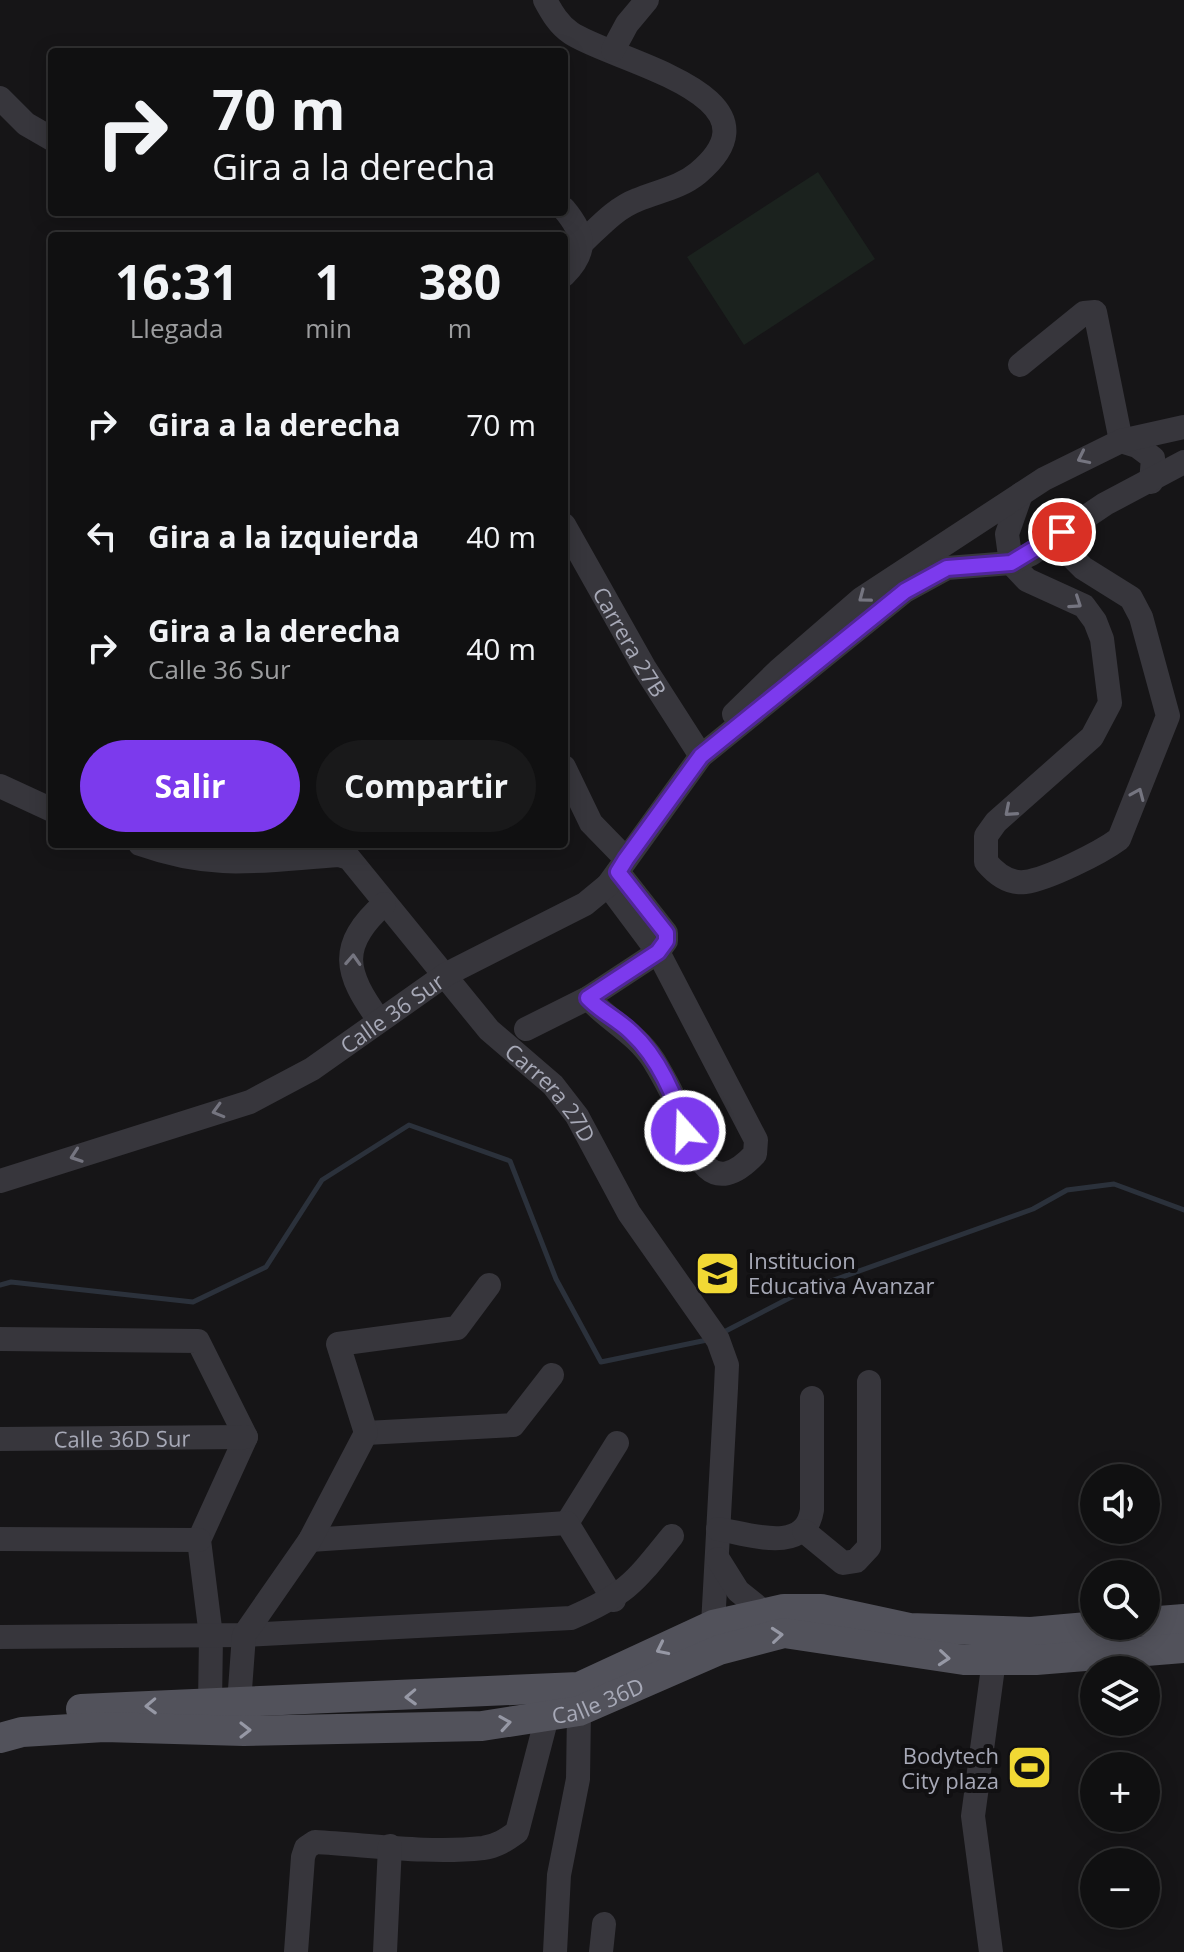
<!DOCTYPE html>
<html lang="es">
<head>
<meta charset="utf-8">
<style>
	body { margin:0; font-family:"Open Sans",sans-serif; background:#19191a; color:#f1f3f6; height:100vh; display:flex; flex-direction:column; font-size:30px; white-space:nowrap }
	* { box-sizing:border-box; margin:0 }
	p { font-size:26px; color:#9c9d9f }
	.icon { flex:none; width:44px; height:44px; fill:none; stroke:currentColor; stroke-width:2; stroke-linecap:round; stroke-linejoin:round }
	.map { position:relative; flex:1; overflow:hidden }
	.sheet { position:absolute; left:48px; top:232px; width:520px; height:616px; display:flex; flex-direction:column; background:#101011; border-radius:8px; box-shadow:0 4px 20px #0003,0 0 0 2px #303031 }
	.sheet>* { flex:none }
	.guide { position:absolute; left:48px; top:48px; width:520px; height:168px; border-radius:8px; box-shadow:0 4px 20px #0003,0 0 0 2px #303031; background:#101011; color:#f1f3f6; overflow:hidden }
	.controls { position:absolute; left:1080px; top:1464px; display:grid; gap:16px }
	.controls a { display:grid; place-items:center; width:80px; height:80px; border-radius:50%; background:#101011; box-shadow:0 4px 20px #0003,0 0 0 2px #303031; font-size:40px }
	.pin { position:absolute; display:grid; place-items:center; width:68px; height:68px; color:#fff; margin:-34px; border:4px solid #fff; border-radius:50%; box-shadow:0 2px 8px #0007 }
	.me { position:absolute; width:88px; margin:-44px; rotate:340deg; stroke-linejoin:round; filter:drop-shadow(0 0 6px #0008) }
	.turn { display:flex; align-items:center; gap:28px; height:168px; padding:0 32px; font-size:36px }
	.turn .icon { width:104px; height:104px; stroke-width:2.5 }
	.turn b { display:block; font-size:56px; line-height:68px }
	.eta { display:flex; justify-content:space-evenly; align-items:center; height:136px; text-align:center }
	.eta b { font-size:48px; font-weight:700; line-height:56px }
	.button { display:flex; gap:16px; margin-top:auto; padding:16px 32px }
	.button a { flex:1; height:92px; border-radius:48px; background:#7c3aed; color:#fff; font-size:32px; font-weight:700; line-height:92px; text-align:center }
	.button a+a { background:#19191a; color:#f1f3f6 }
	ul { padding:0; list-style:none }
	li { display:flex; align-items:center; gap:24px; height:112px; padding:0 32px }
	li div { flex:1 }
	li b { display:block; font-size:30px }
	li em { font-style:normal }
	.map>svg:first-child { display:block }
	.green { fill:#1b221e }
	.lines { fill:none; stroke-linecap:round; stroke-linejoin:round }
	.stream { stroke:#2b313b; stroke-width:5 }
	.minor { stroke:#37363c; stroke-width:24 }
	.major { stroke:#52525b; stroke-width:30 }
	.oneway { stroke:#757580 }
	.oneway2 { stroke:#9698a5 }
	.route-casing { stroke:#51269a; stroke-width:20 }
	.route { stroke:#7c3aed; stroke-width:14 }
	.labels { text-anchor:middle; dominant-baseline:central; stroke-width:8; stroke-linejoin:round; paint-order:stroke }
	.street-label { font-size:22px; fill:#a7a9b7; stroke:#111012 }
	.poi-label { font-size:22px; fill:#a7a9b7; stroke:#111012; text-anchor:start }
</style>
</head>
<body>
<div class="map">
<svg width="1184" height="1952" viewBox="0 0 1184 1952">
	<rect width="100%" height="100%" fill="#161517"/>
	<polygon class="green" points="818,172 875,259 744,345 687,257"/>
	<g class="lines">
		<g class="stream">
			<polyline points="0,1285 11,1282 193,1302 266,1267 322,1180 409,1125 510,1161 556,1279 601,1362 707,1340"/>
			<polyline points="720,1334 803,1291 1033,1209 1067,1190 1114,1184 1184,1210"/>
		</g>
		<g class="minor">
			<path d="M545 0C552 13 559 25 571 33 612 61 791 95 698 173 680 188 658 191 637 200 616 208 600 226 584 241"/>
			<polyline points="613,50 627,24 647,0"/>
			<polyline points="0,98 26,124 52,139"/>
			<path d="M564 209C585 234 588 251 564 275"/>
			<polyline points="1020,365 1084,313 1095,312 1121,441 1137,446 1153,458 1151,482"/>
			<path d="M1021 494 1007 534 1011 563 1027 580 1084 606 1095 621 1102 639 1110 703 1092 737 996 822 986 836V862C996 874 1009 884 1025 882 1048 879 1100 853 1119 839L1168 716 1141 617 1131 598 1083 568 1072 557 1062 532"/>
			<path id="s1" d="M564 525 644 667 701 756"/>
			<polyline points="734,714 779,670 861,599 1044,479 1121,441 1184,427"/>
			<polyline points="564,767 591,823 626,859"/>
			<polyline points="0,786 52,810"/>
			<path id="s2" d="M140 844C216 871 262 860 339 855L349 858 489 1030 553 1085 577 1116 629 1213 718 1340 727 1365 726 1388 713 1625"/>
			<path d="M588 998C609 1021 636 1033 654 1061 663 1076 673 1093 679 1110 693 1148 708 1204 755 1154L756 1140 658 952 608 885"/>
			<path d="M379 1020C345 973 337 946 384 904"/>
			<polyline points="526,1029 588,998 658,952 666,941 666,933 618,872"/>
			<path id="s3" d="M0 1181 250 1102 312 1069 445 975 585 904 608 885 701 756 905 591 947 568 1011 563 1031 554 1105 504 1184 462"/>
			<polyline points="0,1339 198,1341 246,1437 199,1540 211,1636 210,1704"/>
			<polyline points="366,1433 513,1425 552,1375"/>
			<path id="s4" d="M0 1439 246 1437"/>
			<polyline points="567,1523 617,1443"/>
			<path d="M718 1529C749 1534 805 1555 812 1510V1398"/>
			<polyline points="804,1531 843,1563 856,1561 869,1547 869,1382"/>
			<polyline points="0,1539 199,1540"/>
			<polyline points="310,1540 567,1523 614,1600"/>
			<polyline points="718,1559 738,1591 764,1612"/>
			<path d="M0 1637 244 1635 571 1618C627 1594 634 1583 672 1536"/>
			<polyline points="239,1703 244,1635 310,1540 366,1433 338,1344 457,1328 489,1285"/>
			<path d="M296 1952 303 1857 306 1848 315 1842C370 1845 429 1854 483 1848 497 1846 506 1840 517 1832L547 1717"/>
			<polyline points="385,1952 390,1846"/>
			<polyline points="555,1952 559,1875 578,1779 579,1711"/>
			<polyline points="601,1952 604,1924"/>
			<polyline points="991,1952 973,1816 994,1660"/>
		</g>
		<g class="major">
			<polyline points="1146,1622 1184,1619"/>
			<polyline points="81,1709 579,1687 713,1625 784,1609 821,1609 909,1628 1031,1632 1099,1626"/>
			<path id="s5" d="M0 1738 22 1732 104 1727 244 1731 482 1726 579 1711 719 1650 784 1633 964 1660H1036L1184 1648"/>
		</g>
	</g>
	<defs><path id="oneway-chevron" d="M-2-3.5L2.5 0L-2 3.5" fill="none" stroke-width="1.6" stroke-linecap="round" stroke-linejoin="round" transform="scale(2)"/></defs>
	<g class="oneway">
		<use href="#oneway-chevron" transform="translate(1083 458) rotate(154)"/>
		<use href="#oneway-chevron" transform="translate(864 597) rotate(143)"/>
		<use href="#oneway-chevron" transform="translate(1076 603) rotate(34)"/>
		<use href="#oneway-chevron" transform="translate(1138 794) rotate(-67)"/>
		<use href="#oneway-chevron" transform="translate(1010 811) rotate(139)"/>
		<use href="#oneway-chevron" transform="translate(353 960) rotate(-87)"/>
		<use href="#oneway-chevron" transform="translate(218 1111) rotate(164)"/>
		<use href="#oneway-chevron" transform="translate(76 1156) rotate(161)"/>
	</g>
	<g class="oneway2">
		<use href="#oneway-chevron" transform="translate(777 1635) rotate(-5)"/>
		<use href="#oneway-chevron" transform="translate(662 1649) rotate(154)"/>
		<use href="#oneway-chevron" transform="translate(944 1658) rotate(5)"/>
		<use href="#oneway-chevron" transform="translate(411 1697) rotate(178)"/>
		<use href="#oneway-chevron" transform="translate(151 1706) rotate(178)"/>
		<use href="#oneway-chevron" transform="translate(505 1723) rotate(-9)"/>
		<use href="#oneway-chevron" transform="translate(245 1730)"/>
	</g>
	<g class="lines">
		<defs>
			<path id="route" d="M685 1131C676 1097 658 1057 632 1033 618 1019 601 1012 588 998L658 952 666 941V933L618 872 626 859 701 756 905 591 947 568 1011 563 1062 532"/>
		</defs>
		<use href="#route" class="route-casing"/>
		<use href="#route" class="route"/>
	</g>
	<defs>
		<symbol id="school-square" viewBox="-11 -11 22 22"><rect x="-9" y="-9" width="18" height="18" rx="4" fill="#f1d934" stroke="#111012"/><path d="M0-5L7-2L0 1L-7-2ZM-4 1L0 2.5L4 1V4Q0 6-4 4Z" fill="#111"/></symbol>
		<symbol id="stadium-square" viewBox="-11 -11 22 22"><rect x="-9" y="-9" width="18" height="18" rx="4" fill="#f1d934" stroke="#111012"/><path d="M0-5a6.5 5 0 1 0 0 10a6.5 5 0 1 0 0-10ZM-3.5-1.8h7v3.6h-7Z" fill="#111"/></symbol>
	</defs>
	<g fill-rule="evenodd">
		<use href="#school-square" x="692" y="1248" width="51" height="51"/>
		<use href="#stadium-square" x="1004" y="1742" width="51" height="51"/>
	</g>
	<g class="labels">
		<g class="street-label">
			<text stroke="none"><textPath href="#s1" startOffset="134">Carrera 27B</textPath></text>
			<text stroke="none"><textPath href="#s3" startOffset="430">Calle 36 Sur</textPath></text>
			<text stroke="none"><textPath href="#s2" startOffset="522">Carrera 27D</textPath></text>
			<text stroke="none"><textPath href="#s4" startOffset="122">Calle 36D Sur</textPath></text>
			<text stroke="none"><textPath href="#s5" startOffset="602">Calle 36D</textPath></text>
		</g>
		<g class="poi-label">
			<text x="748" y="1260">Institucion<tspan x="748" dy="25">Educativa Avanzar</tspan></text>
			<text x="999" y="1755" text-anchor="end">Bodytech<tspan x="999" dy="25">City plaza</tspan></text>
		</g>
	</g>
</svg>
<div class="controls">
<a><svg class="icon" aria-label="sound" viewBox="0 0 24 24"><path d="M4 9h4l5-4v14l-5-4H4zM17 9q2 3 0 6"/></svg></a>
<a><svg class="icon" aria-label="search" viewBox="0 0 24 24"><circle cx="10" cy="10" r="6"/><path d="M15 15l6 6"/></svg></a>
<a><svg class="icon" aria-label="layers" viewBox="0 0 24 24"><path d="M12 4l9 5-9 5-9-5zM3 14l9 5 9-5"/></svg></a>
<a>+</a>
<a>−</a>
</div>
<div class="pin" style="left:1062px;top:532px;background:#d93025"><svg class="icon" aria-label="arrive" viewBox="0 0 24 24"><path d="M6 21V4h12l-3 4 3 4H6"/></svg></div>
<svg class="me" style="left:685px;top:1131px" viewBox="-20 -20 40 40"><circle r="17" fill="#7c3aed" stroke="#fff" stroke-width="3"/><path d="M0-11L8 9 0 5-8 9z" fill="#fff"/></svg>
<div class="guide">
<div class="turn"><svg class="icon" aria-label="right" viewBox="0 0 24 24"><path d="M7 20v-9h11M14 6l5 5-5 5"/></svg><div><b>70 m</b>Gira a la derecha</div></div>
</div>
<section class="sheet">
<div class="eta">
<div><b>16:31</b><p>Llegada</p></div>
<div><b>1</b><p>min</p></div>
<div><b>380</b><p>m</p></div>
</div>
<ul>
<li><svg class="icon" aria-label="right" viewBox="0 0 24 24"><path d="M7 20v-9h11M14 6l5 5-5 5"/></svg><div><b>Gira a la derecha</b></div><em>70 m</em></li>
<li><svg class="icon" aria-label="left" viewBox="0 0 24 24"><path d="M17 20v-9H6M10 6l-5 5 5 5"/></svg><div><b>Gira a la izquierda</b></div><em>40 m</em></li>
<li><svg class="icon" aria-label="right" viewBox="0 0 24 24"><path d="M7 20v-9h11M14 6l5 5-5 5"/></svg><div><b>Gira a la derecha</b><p>Calle 36 Sur</p></div><em>40 m</em></li>
</ul>
<div class="button"><a>Salir</a><a>Compartir</a></div>
</section>
</div>
</body>
</html>
